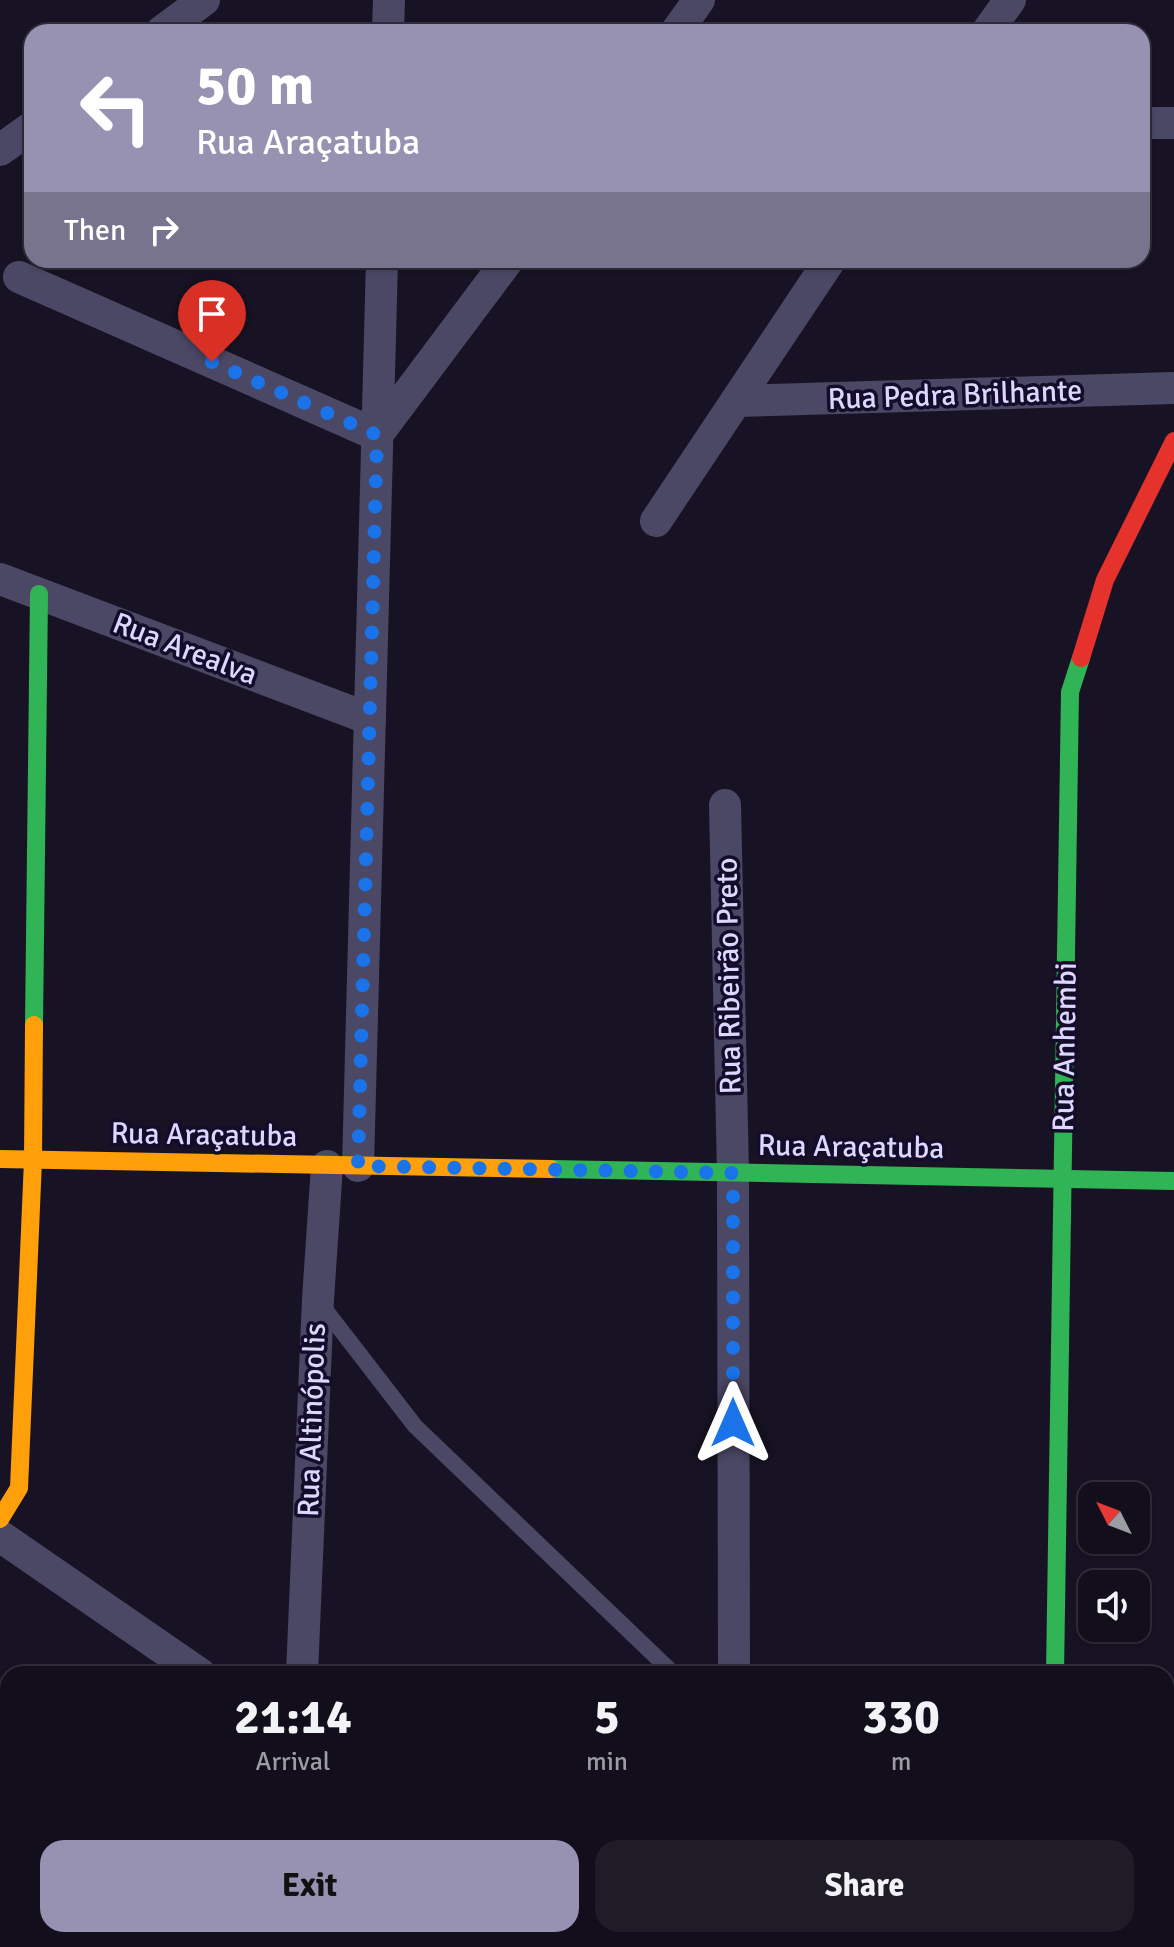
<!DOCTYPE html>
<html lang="en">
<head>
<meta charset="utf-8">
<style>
	body { margin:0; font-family:Signika,sans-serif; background:#1f1c28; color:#f1f3f6; height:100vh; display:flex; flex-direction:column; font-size:30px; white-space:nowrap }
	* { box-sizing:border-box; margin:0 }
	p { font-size:26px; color:#9c9ca3 }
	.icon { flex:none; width:44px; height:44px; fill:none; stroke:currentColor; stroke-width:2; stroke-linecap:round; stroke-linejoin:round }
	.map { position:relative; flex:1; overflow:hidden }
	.details { position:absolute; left:0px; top:1666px; width:1174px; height:282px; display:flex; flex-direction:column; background:#120e1b; border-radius:24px 24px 0 0; box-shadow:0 2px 6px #0004,0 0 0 2px #312e3a }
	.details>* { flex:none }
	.guide { position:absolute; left:24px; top:24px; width:1126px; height:244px; border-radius:24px; box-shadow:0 2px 6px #0004,0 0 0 2px #312e3a; background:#9892b2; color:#fff; overflow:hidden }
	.needle { width:52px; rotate:312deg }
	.fabs { position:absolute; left:1078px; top:1482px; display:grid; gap:16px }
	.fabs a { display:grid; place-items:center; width:72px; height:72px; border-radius:16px; background:#120e1b; box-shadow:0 2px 6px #0004,0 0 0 2px #312e3a; font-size:40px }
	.pin { position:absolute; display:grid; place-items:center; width:68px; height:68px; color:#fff; margin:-82px -34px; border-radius:50% 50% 50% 0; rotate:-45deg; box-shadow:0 0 8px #0007 }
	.pin .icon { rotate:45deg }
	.me { position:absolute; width:88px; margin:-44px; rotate:0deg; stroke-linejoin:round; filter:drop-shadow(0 0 6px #0008) }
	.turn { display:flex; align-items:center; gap:28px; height:168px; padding:0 40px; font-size:36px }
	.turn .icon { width:104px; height:104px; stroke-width:2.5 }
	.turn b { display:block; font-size:56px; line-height:68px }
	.then { display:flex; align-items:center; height:76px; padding:0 40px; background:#0003; gap:16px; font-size:30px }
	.eta { display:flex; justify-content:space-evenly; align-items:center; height:136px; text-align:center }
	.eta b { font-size:48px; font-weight:700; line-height:56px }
	.button { display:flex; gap:16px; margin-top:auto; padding:16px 40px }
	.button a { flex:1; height:92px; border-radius:24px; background:#9892b2; color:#111; font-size:32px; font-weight:700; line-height:92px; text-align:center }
	.button a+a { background:#1f1c28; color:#f1f3f6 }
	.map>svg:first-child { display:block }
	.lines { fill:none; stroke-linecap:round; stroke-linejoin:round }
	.lane { stroke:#4a4865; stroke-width:16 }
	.street { stroke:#4a4865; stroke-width:32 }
	.fast { stroke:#30b455; stroke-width:18 }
	.slow { stroke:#ff9f0a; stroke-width:18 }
	.jam { stroke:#e5322d; stroke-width:18 }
	.route { stroke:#1a73e8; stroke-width:14; stroke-dasharray:0 25.2 }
	.labels { text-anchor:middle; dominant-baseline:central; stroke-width:7; stroke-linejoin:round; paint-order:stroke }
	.street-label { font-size:30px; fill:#ddd7ff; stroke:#140d2a }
</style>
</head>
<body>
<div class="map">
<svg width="1174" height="1947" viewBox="0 0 1174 1947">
	<rect width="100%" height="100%" fill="#181324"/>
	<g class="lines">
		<polyline class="lane" points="320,1303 415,1426 674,1674"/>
		<g class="street">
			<polyline points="161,32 204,0"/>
			<polyline points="388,32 389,0"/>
			<polyline points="676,32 699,0"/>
			<polyline points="987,32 1010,0"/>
			<polyline points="1142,123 1174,123"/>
			<polyline points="0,150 32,127"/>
			<polyline points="19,277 377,435 508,260"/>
			<polyline points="736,401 1174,388"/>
			<polyline points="656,521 830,260"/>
			<polyline points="0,579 370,719"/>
			<polyline points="725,805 733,1173 734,1674"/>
			<polyline points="358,1166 382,260"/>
			<polyline points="0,1536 200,1674"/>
			<polyline points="302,1674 318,1299 327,1166"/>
			<polyline points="1166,1785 1174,1785"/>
			<polyline points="572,1940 582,1947"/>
			<polyline points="1025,1940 1031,1947"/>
			<polyline points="213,1947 216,1940"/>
			<polyline points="718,1947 719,1940"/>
		</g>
		<g class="fast">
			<polyline points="34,1025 39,594"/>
			<polyline points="551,1169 1174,1181"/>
			<polyline points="1055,1674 1070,692 1081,658"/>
		</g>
		<g class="slow">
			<polyline points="0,1159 551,1169"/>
			<polyline points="0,1519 19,1488 33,1160 34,1025"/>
		</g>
		<polyline class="jam" points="1081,658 1105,580 1174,441"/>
	</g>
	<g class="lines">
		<polyline class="route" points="212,362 377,435 358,1166 733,1173 733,1423"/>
	</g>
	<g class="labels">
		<g class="street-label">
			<text transform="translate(955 395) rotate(-2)">Rua Pedra Brilhante</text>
			<text transform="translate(185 649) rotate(21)">Rua Arealva</text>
			<text transform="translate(729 976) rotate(-91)">Rua Ribeirão Preto</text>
			<text transform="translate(1065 1047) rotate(-89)">Rua Anhembi</text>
			<text transform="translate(204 1135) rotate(1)">Rua Araçatuba</text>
			<text transform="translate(851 1147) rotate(1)">Rua Araçatuba</text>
			<text transform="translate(312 1420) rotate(-88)">Rua Altinópolis</text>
		</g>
	</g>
</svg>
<div class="fabs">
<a><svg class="needle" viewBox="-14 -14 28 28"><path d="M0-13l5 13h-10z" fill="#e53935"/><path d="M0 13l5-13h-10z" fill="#9c9ca3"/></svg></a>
<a><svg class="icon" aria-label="sound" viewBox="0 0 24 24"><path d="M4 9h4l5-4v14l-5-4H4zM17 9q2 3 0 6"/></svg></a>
</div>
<div class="pin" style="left:212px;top:362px;background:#d93025"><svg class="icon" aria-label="arrive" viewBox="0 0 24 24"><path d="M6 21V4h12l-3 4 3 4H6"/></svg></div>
<svg class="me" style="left:733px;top:1423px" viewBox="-20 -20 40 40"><path d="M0-17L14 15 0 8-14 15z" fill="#1a73e8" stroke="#fff" stroke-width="4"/></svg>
<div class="guide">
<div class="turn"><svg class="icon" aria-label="left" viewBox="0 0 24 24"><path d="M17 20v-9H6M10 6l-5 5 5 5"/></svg><div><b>50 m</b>Rua Araçatuba</div></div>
<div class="then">Then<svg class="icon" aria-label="right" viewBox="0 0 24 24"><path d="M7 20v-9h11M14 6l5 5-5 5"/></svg></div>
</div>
<section class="details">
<div class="eta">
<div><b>21:14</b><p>Arrival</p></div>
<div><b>5</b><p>min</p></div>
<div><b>330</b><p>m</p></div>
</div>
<div class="button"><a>Exit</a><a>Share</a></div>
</section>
</div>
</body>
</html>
